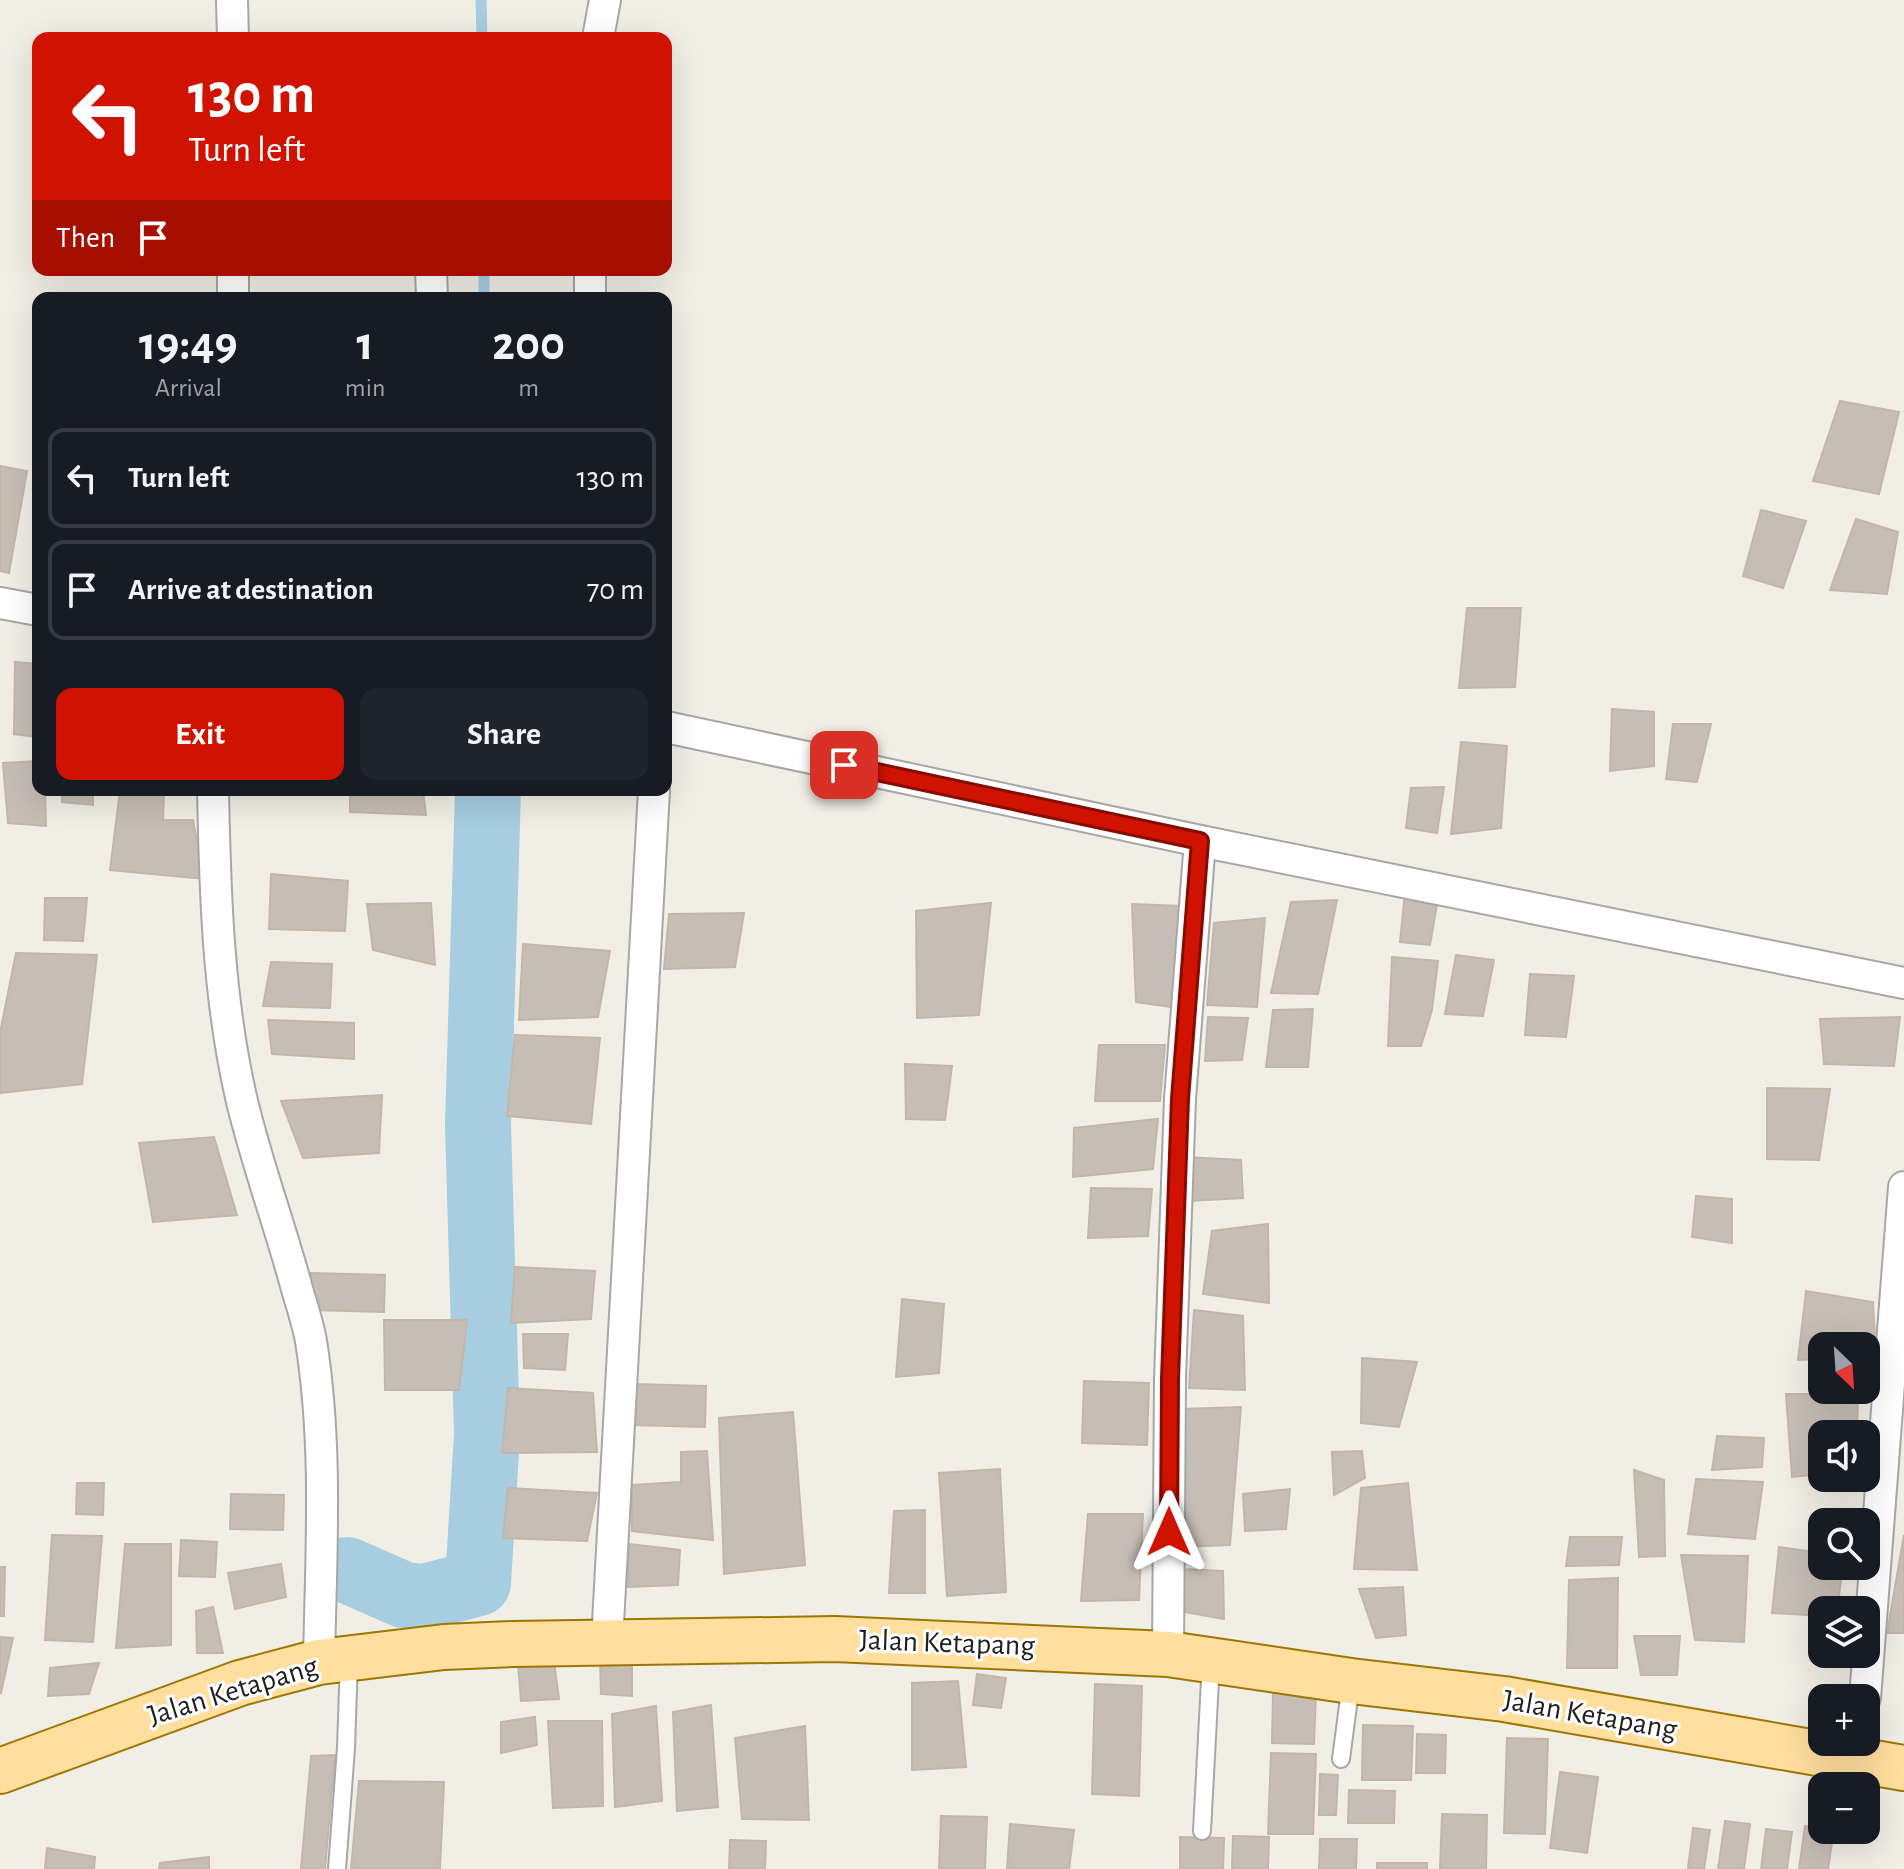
<!DOCTYPE html>
<html lang="en">
<head>
<meta charset="utf-8">
<style>
	body { margin:0; font-family:"Alegreya Sans",sans-serif; background:#20242c; color:#f1f3f6; height:100vh; display:flex; flex-direction:column; font-size:30px; white-space:nowrap }
	* { box-sizing:border-box; margin:0 }
	p { font-size:26px; color:#9ea1a6 }
	.icon { flex:none; width:44px; height:44px; fill:none; stroke:currentColor; stroke-width:2; stroke-linecap:round; stroke-linejoin:round }
	.map { position:relative; flex:1; overflow:hidden }
	.sheet { position:absolute; left:32px; top:292px; width:640px; height:504px; display:flex; flex-direction:column; background:#171b24; border-radius:16px; box-shadow:0 8px 32px #0002 }
	.sheet>* { flex:none }
	.hud { position:absolute; left:32px; top:32px; width:640px; height:244px; border-radius:16px; box-shadow:0 8px 32px #0002; background:#d01300; color:#fff; overflow:hidden }
	.needle { width:52px; rotate:155deg }
	.tools { position:absolute; left:1808px; top:1332px; display:grid; gap:16px }
	.tools a { display:grid; place-items:center; width:72px; height:72px; border-radius:16px; background:#171b24; box-shadow:0 8px 32px #0002; font-size:40px }
	.pin { position:absolute; display:grid; place-items:center; width:68px; height:68px; color:#fff; margin:-34px; border-radius:16px; box-shadow:0 4px 12px #0006 }
	.me { position:absolute; width:88px; margin:-44px; rotate:0deg; stroke-linejoin:round; filter:drop-shadow(0 0 6px #0008) }
	.turn { display:flex; align-items:center; gap:28px; height:168px; padding:0 24px; font-size:36px }
	.turn .icon { width:104px; height:104px; stroke-width:2.5 }
	.turn b { display:block; font-size:56px; line-height:68px }
	.then { display:flex; align-items:center; height:76px; padding:0 24px; background:#0003; gap:16px; font-size:30px }
	.eta { display:flex; justify-content:space-evenly; align-items:center; height:136px; text-align:center }
	.eta b { font-size:48px; font-weight:600; line-height:56px }
	.primary-button { display:flex; gap:16px; margin-top:auto; padding:16px 24px }
	.primary-button a { flex:1; height:92px; border-radius:16px; background:#d01300; color:#fff; font-size:32px; font-weight:600; line-height:92px; text-align:center }
	.primary-button a+a { background:#20242c; color:#f1f3f6 }
	ul { padding:0; list-style:none }
	li { display:flex; align-items:center; gap:24px; height:100px; margin:0 16px 12px; padding:0 8px; border:4px solid #363941; border-radius:16px }
	li div { flex:1 }
	li b { display:block; font-size:30px }
	li em { font-style:normal }
	.map>svg:first-child { display:block }
	.lines { fill:none; stroke-linecap:round; stroke-linejoin:round }
	.stream { stroke:#a6cde0; stroke-width:11 }
	.river { stroke:#a6cde0; stroke-width:66 }
	.building { fill:#c6beb5; stroke:#c3b6a8; stroke-width:2 }
	.lane-casing { stroke:#a7a7a7; stroke-width:20 }
	.street-casing { stroke:#a7a7a7; stroke-width:34 }
	.primary-casing { stroke:#9c7700; stroke-width:48 }
	.lane { stroke:#fff; stroke-width:16 }
	.street { stroke:#fff; stroke-width:30 }
	.primary { stroke:#ffde9e; stroke-width:44 }
	.route-casing { stroke:#870c00; stroke-width:20 }
	.route { stroke:#d01300; stroke-width:14 }
	.labels { text-anchor:middle; dominant-baseline:central; stroke-width:6; stroke-linejoin:round; paint-order:stroke }
	.street-label { font-size:30px; fill:#202020; stroke:#fff }
</style>
</head>
<body>
<div class="map">
<svg width="1904" height="1869" viewBox="0 0 1904 1869">
	<rect width="100%" height="100%" fill="#f1eee6"/>
	<g class="lines">
		<g class="stream">
			<polyline points="481,0 482,38"/>
			<polyline points="484,270 484,298"/>
		</g>
		<polyline class="river" points="347,1570 404,1595 425,1597 478,1583 487,1434 478,1125 488,790"/>
	</g>
	<g class="building">
		<polygon points="1840,401 1899,412 1879,494 1813,481"/>
		<polygon points="0,466 27,471 9,573 0,571"/>
		<polygon points="1761,510 1806,521 1783,588 1743,576"/>
		<polygon points="1856,519 1898,532 1887,594 1830,590"/>
		<polygon points="1467,608 1521,608 1515,687 1459,688"/>
		<polygon points="15,662 38,664 38,737 14,734"/>
		<polygon points="1612,709 1654,712 1654,766 1610,771"/>
		<polygon points="1673,724 1711,724 1697,782 1666,779"/>
		<polygon points="1461,742 1507,746 1501,828 1451,834"/>
		<polygon points="38,761 38,790 45,790 46,826 8,823 3,763"/>
		<polygon points="1444,787 1437,833 1406,828 1411,788"/>
		<polygon points="62,790 93,790 93,805 62,802"/>
		<polygon points="120,790 164,790 163,820 193,820 204,879 110,870"/>
		<polygon points="350,790 423,790 426,815 350,812"/>
		<polygon points="271,874 348,881 345,931 269,929"/>
		<polygon points="1405,893 1439,893 1430,945 1400,942"/>
		<polygon points="45,898 87,898 83,941 44,940"/>
		<polygon points="1337,900 1318,994 1271,993 1291,902"/>
		<polygon points="431,903 435,965 373,950 367,904"/>
		<polygon points="991,903 979,1015 917,1018 916,911"/>
		<polygon points="1132,904 1182,906 1172,1007 1136,1002"/>
		<polygon points="744,913 735,967 664,969 669,914"/>
		<polygon points="1265,918 1257,1007 1207,1005 1214,923"/>
		<polygon points="523,944 610,951 598,1017 519,1020"/>
		<polygon points="16,953 97,955 82,1084 0,1093 0,1033"/>
		<polygon points="1456,955 1494,960 1483,1016 1445,1014"/>
		<polygon points="1392,957 1438,961 1432,1010 1421,1046 1388,1046"/>
		<polygon points="271,962 332,964 330,1008 263,1006"/>
		<polygon points="1530,974 1574,976 1566,1037 1525,1035"/>
		<polygon points="1313,1009 1308,1067 1266,1067 1273,1010"/>
		<polygon points="1208,1017 1248,1018 1242,1060 1205,1061"/>
		<polygon points="1900,1017 1894,1066 1824,1064 1820,1019"/>
		<polygon points="268,1020 354,1023 354,1059 272,1054"/>
		<polygon points="515,1035 600,1038 591,1124 507,1116"/>
		<polygon points="1099,1045 1165,1045 1160,1101 1095,1101"/>
		<polygon points="905,1064 952,1066 945,1120 906,1119"/>
		<polygon points="1767,1088 1830,1089 1819,1160 1767,1159"/>
		<polygon points="382,1095 379,1153 303,1158 281,1101"/>
		<polygon points="1158,1119 1153,1169 1073,1177 1074,1128"/>
		<polygon points="214,1137 237,1215 153,1222 139,1143"/>
		<polygon points="1186,1157 1241,1160 1243,1198 1189,1201"/>
		<polygon points="1091,1188 1152,1189 1148,1236 1088,1238"/>
		<polygon points="1696,1196 1732,1199 1732,1243 1692,1237"/>
		<polygon points="1268,1224 1269,1303 1203,1294 1212,1231"/>
		<polygon points="515,1267 595,1271 591,1319 511,1323"/>
		<polygon points="311,1273 385,1275 384,1312 309,1310"/>
		<polygon points="1806,1291 1873,1302 1876,1358 1866,1359 1866,1346 1822,1346 1822,1359 1798,1360"/>
		<polygon points="902,1299 944,1304 939,1373 896,1377"/>
		<polygon points="1194,1310 1243,1316 1245,1390 1189,1388"/>
		<polygon points="384,1320 467,1320 459,1390 385,1390"/>
		<polygon points="523,1334 568,1334 565,1370 524,1368"/>
		<polygon points="1362,1358 1417,1362 1399,1427 1361,1423"/>
		<polygon points="1084,1381 1149,1383 1147,1445 1082,1443"/>
		<polygon points="633,1384 706,1386 705,1427 631,1425"/>
		<polygon points="508,1388 593,1393 597,1452 502,1453"/>
		<polygon points="1786,1394 1858,1394 1857,1434 1822,1434 1822,1474 1792,1477"/>
		<polygon points="1241,1407 1230,1545 1180,1547 1182,1409"/>
		<polygon points="793,1412 805,1565 724,1574 719,1418"/>
		<polygon points="1717,1436 1764,1438 1762,1467 1712,1470"/>
		<polygon points="707,1451 713,1540 632,1531 632,1485 681,1482 681,1452"/>
		<polygon points="1362,1451 1365,1478 1334,1495 1332,1452"/>
		<polygon points="1000,1469 1006,1592 947,1596 939,1473"/>
		<polygon points="1634,1470 1664,1480 1665,1556 1639,1557"/>
		<polygon points="1696,1479 1763,1482 1755,1539 1688,1534"/>
		<polygon points="77,1483 104,1483 103,1515 76,1514"/>
		<polygon points="1408,1483 1417,1570 1354,1569 1361,1488"/>
		<polygon points="508,1488 597,1493 587,1541 503,1538"/>
		<polygon points="1290,1489 1286,1529 1245,1531 1243,1494"/>
		<polygon points="231,1494 284,1495 283,1530 230,1529"/>
		<polygon points="925,1510 925,1593 889,1593 894,1511"/>
		<polygon points="1088,1514 1143,1514 1139,1600 1081,1601"/>
		<polygon points="52,1535 102,1536 93,1642 45,1640"/>
		<polygon points="1904,1535 1904,1633 1887,1633"/>
		<polygon points="1570,1537 1622,1537 1619,1565 1566,1566"/>
		<polygon points="181,1540 217,1542 215,1577 179,1576"/>
		<polygon points="125,1544 171,1544 171,1645 116,1648"/>
		<polygon points="629,1544 680,1550 678,1585 628,1587"/>
		<polygon points="1779,1547 1822,1553 1822,1566 1843,1566 1837,1610 1822,1610 1822,1616 1772,1613"/>
		<polygon points="1681,1555 1748,1556 1744,1642 1695,1640"/>
		<polygon points="281,1564 286,1597 235,1609 228,1573"/>
		<polygon points="0,1567 5,1567 4,1616 0,1616"/>
		<polygon points="1182,1569 1223,1571 1224,1619 1179,1611"/>
		<polygon points="1618,1578 1617,1668 1567,1668 1569,1580"/>
		<polygon points="1403,1587 1406,1635 1376,1638 1359,1589"/>
		<polygon points="213,1607 223,1653 197,1653 196,1611"/>
		<polygon points="1634,1636 1680,1636 1677,1675 1641,1675"/>
		<polygon points="0,1637 13,1638 1,1693 0,1692"/>
		<polygon points="600,1659 632,1659 632,1696 601,1694"/>
		<polygon points="554,1661 559,1699 521,1701 518,1664"/>
		<polygon points="99,1663 89,1694 48,1696 50,1668"/>
		<polygon points="977,1674 1006,1678 1001,1708 973,1705"/>
		<polygon points="958,1681 966,1767 912,1770 912,1683"/>
		<polygon points="1095,1684 1142,1686 1139,1796 1092,1794"/>
		<polygon points="1273,1693 1316,1694 1314,1744 1272,1743"/>
		<polygon points="711,1705 718,1807 677,1811 673,1712"/>
		<polygon points="656,1706 662,1801 615,1807 612,1714"/>
		<polygon points="535,1717 537,1745 501,1753 501,1722"/>
		<polygon points="548,1721 602,1721 603,1806 553,1808"/>
		<polygon points="1363,1725 1413,1726 1411,1780 1362,1780"/>
		<polygon points="805,1726 809,1820 742,1819 735,1738"/>
		<polygon points="1417,1734 1446,1735 1445,1773 1416,1773"/>
		<polygon points="1507,1738 1548,1739 1545,1834 1504,1833"/>
		<polygon points="1271,1753 1316,1754 1313,1834 1268,1834"/>
		<polygon points="335,1755 325,1869 301,1869 311,1756"/>
		<polygon points="1560,1772 1598,1777 1587,1853 1550,1848"/>
		<polygon points="1320,1774 1338,1775 1336,1815 1319,1815"/>
		<polygon points="359,1781 444,1782 440,1869 351,1869"/>
		<polygon points="1349,1790 1395,1791 1394,1823 1348,1823"/>
		<polygon points="1442,1814 1487,1815 1486,1869 1440,1869"/>
		<polygon points="941,1816 987,1817 985,1869 939,1869"/>
		<polygon points="1725,1821 1750,1824 1744,1869 1718,1869"/>
		<polygon points="1010,1824 1074,1830 1069,1869 1007,1869"/>
		<polygon points="1805,1826 1834,1830 1828,1869 1799,1869"/>
		<polygon points="1693,1828 1710,1830 1704,1869 1688,1868"/>
		<polygon points="1766,1829 1792,1832 1787,1869 1761,1869"/>
		<polygon points="1233,1836 1269,1837 1268,1869 1232,1869"/>
		<polygon points="1180,1837 1224,1838 1223,1869 1180,1869"/>
		<polygon points="1320,1839 1357,1839 1356,1869 1319,1869"/>
		<polygon points="730,1840 766,1841 765,1869 729,1869"/>
		<polygon points="47,1848 95,1857 94,1869 45,1869"/>
		<polygon points="209,1857 209,1869 159,1869 160,1863"/>
		<rect x="1377" y="1863" width="50" height="6"/>
	</g>
	<g class="lines">
		<defs>
			<g id="lane">
				<polyline points="1341,1759 1351,1683"/>
				<polyline points="1202,1831 1211,1662"/>
				<polyline points="337,1869 346,1748 349,1660"/>
			</g>
			<g id="street">
				<polyline points="232,0 233,38"/>
				<polyline points="598,38 605,0"/>
				<polyline points="431,270 432,298"/>
				<polyline points="233,298 233,270"/>
				<polyline points="590,298 590,270"/>
				<polyline points="0,603 38,610"/>
				<polyline points="666,727 1200,841 1904,983"/>
				<path d="M213 790C215 893 218 996 241 1097 256 1162 280 1225 297 1289 302 1306 308 1324 311 1341 328 1448 321 1554 319 1662"/>
				<polyline points="607,1641 654,790"/>
				<polyline points="1168,1654 1170,1379 1180,1099 1200,841"/>
				<polyline points="1865,1698 1904,1187"/>
			</g>
			<polyline id="primary" points="0,1771 240,1683 319,1662 444,1647 513,1644 835,1639 1168,1654 1351,1681 1504,1699 1904,1768"/>
		</defs>
		<use href="#lane" class="lane-casing"/>
		<use href="#street" class="street-casing"/>
		<use href="#primary" class="primary-casing"/>
		<use href="#lane" class="lane"/>
		<use href="#street" class="street"/>
		<use href="#primary" class="primary"/>
	</g>
	<g class="lines">
		<defs>
			<polyline id="route" points="844,765 1200,841 1180,1099 1170,1379 1169,1532"/>
		</defs>
		<use href="#route" class="route-casing"/>
		<use href="#route" class="route"/>
	</g>
	<g class="labels">
		<g class="street-label">
			<text transform="translate(947 1643) rotate(2)">Jalan Ketapang</text>
			<text transform="translate(233 1691) rotate(-17)">Jalan Ketapang</text>
			<text transform="translate(1590 1715) rotate(10)">Jalan Ketapang</text>
		</g>
	</g>
</svg>
<div class="tools">
<a><svg class="needle" viewBox="-14 -14 28 28"><path d="M0-13l5 13h-10z" fill="#e53935"/><path d="M0 13l5-13h-10z" fill="#9ea1a6"/></svg></a>
<a><svg class="icon" aria-label="sound" viewBox="0 0 24 24"><path d="M4 9h4l5-4v14l-5-4H4zM17 9q2 3 0 6"/></svg></a>
<a><svg class="icon" aria-label="search" viewBox="0 0 24 24"><circle cx="10" cy="10" r="6"/><path d="M15 15l6 6"/></svg></a>
<a><svg class="icon" aria-label="layers" viewBox="0 0 24 24"><path d="M12 4l9 5-9 5-9-5zM3 14l9 5 9-5"/></svg></a>
<a>+</a>
<a>−</a>
</div>
<div class="pin" style="left:844px;top:765px;background:#d93025"><svg class="icon" aria-label="arrive" viewBox="0 0 24 24"><path d="M6 21V4h12l-3 4 3 4H6"/></svg></div>
<svg class="me" style="left:1169px;top:1532px" viewBox="-20 -20 40 40"><path d="M0-17L14 15 0 8-14 15z" fill="#d01300" stroke="#fff" stroke-width="4"/></svg>
<div class="hud">
<div class="turn"><svg class="icon" aria-label="left" viewBox="0 0 24 24"><path d="M17 20v-9H6M10 6l-5 5 5 5"/></svg><div><b>130 m</b>Turn left</div></div>
<div class="then">Then<svg class="icon" aria-label="arrive" viewBox="0 0 24 24"><path d="M6 21V4h12l-3 4 3 4H6"/></svg></div>
</div>
<section class="sheet">
<div class="eta">
<div><b>19:49</b><p>Arrival</p></div>
<div><b>1</b><p>min</p></div>
<div><b>200</b><p>m</p></div>
</div>
<ul>
<li><svg class="icon" aria-label="left" viewBox="0 0 24 24"><path d="M17 20v-9H6M10 6l-5 5 5 5"/></svg><div><b>Turn left</b></div><em>130 m</em></li>
<li><svg class="icon" aria-label="arrive" viewBox="0 0 24 24"><path d="M6 21V4h12l-3 4 3 4H6"/></svg><div><b>Arrive at destination</b></div><em>70 m</em></li>
</ul>
<div class="primary-button"><a>Exit</a><a>Share</a></div>
</section>
</div>
</body>
</html>
